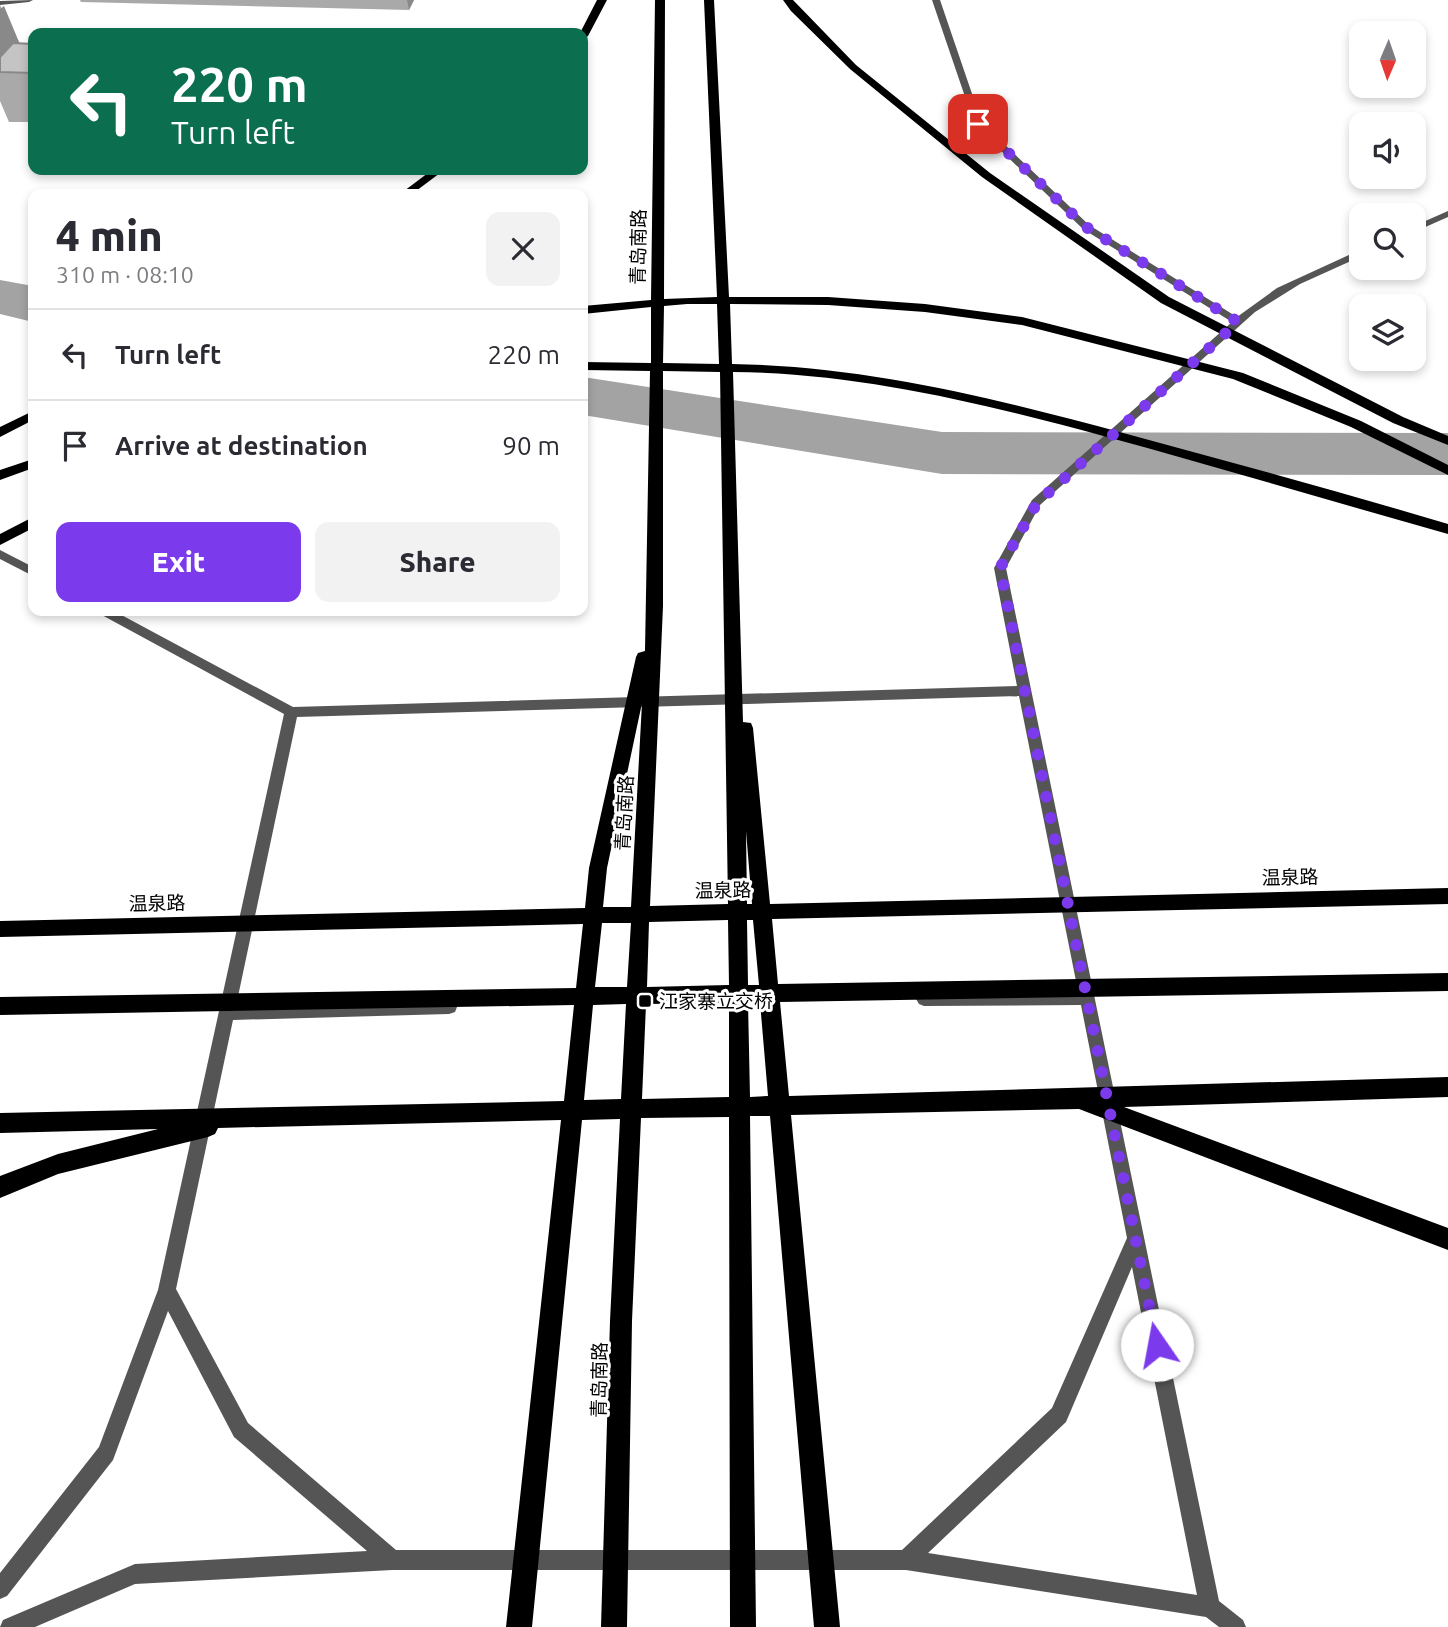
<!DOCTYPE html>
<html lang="en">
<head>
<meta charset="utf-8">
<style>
	body { margin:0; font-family:Ubuntu,"Noto Sans SC",sans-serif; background:#f2f2f3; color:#2b2b33; height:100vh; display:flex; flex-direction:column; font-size:26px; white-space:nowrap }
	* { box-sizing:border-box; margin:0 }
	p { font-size:23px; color:#7c7c81 }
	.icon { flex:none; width:38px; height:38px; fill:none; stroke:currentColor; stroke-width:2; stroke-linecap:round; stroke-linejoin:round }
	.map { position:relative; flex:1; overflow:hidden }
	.sheet { position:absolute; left:28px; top:189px; width:560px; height:427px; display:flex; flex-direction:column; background:#fff; border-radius:14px; box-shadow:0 4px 10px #0003 }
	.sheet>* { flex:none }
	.top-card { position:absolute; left:28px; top:28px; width:560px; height:147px; border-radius:14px; box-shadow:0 4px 10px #0003; background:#0b6e4f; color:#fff; overflow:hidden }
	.needle { width:46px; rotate:182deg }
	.controls { position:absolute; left:1349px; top:21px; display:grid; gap:14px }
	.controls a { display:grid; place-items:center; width:77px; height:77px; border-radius:14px; background:#fff; box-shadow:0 4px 10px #0003; font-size:35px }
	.pin { position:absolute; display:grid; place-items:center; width:60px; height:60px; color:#fff; margin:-30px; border-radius:14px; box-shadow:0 4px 10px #0006 }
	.me { position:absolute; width:77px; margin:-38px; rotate:348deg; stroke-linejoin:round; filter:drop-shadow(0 0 5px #0008) }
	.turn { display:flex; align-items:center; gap:24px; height:147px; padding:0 28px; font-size:32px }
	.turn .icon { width:91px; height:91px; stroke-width:2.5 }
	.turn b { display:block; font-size:49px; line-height:60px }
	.round { display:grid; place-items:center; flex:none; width:74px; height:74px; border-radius:14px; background:#f2f2f3 }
	.head { display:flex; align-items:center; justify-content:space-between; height:119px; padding:0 28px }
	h1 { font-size:42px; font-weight:800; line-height:52px }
	.button { display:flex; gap:14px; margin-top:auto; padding:14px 28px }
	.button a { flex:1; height:80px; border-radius:14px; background:#7c3aed; color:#fff; font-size:28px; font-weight:800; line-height:80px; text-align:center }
	.button a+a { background:#f2f2f3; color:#2b2b33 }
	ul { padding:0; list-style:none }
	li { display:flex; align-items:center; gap:21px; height:91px; padding:0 28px; border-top:2px solid #e1e1e2 }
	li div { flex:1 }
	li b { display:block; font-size:26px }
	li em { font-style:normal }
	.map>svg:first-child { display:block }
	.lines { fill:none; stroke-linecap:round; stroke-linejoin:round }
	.river { fill:#a3a3a3; fill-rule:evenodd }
	.street { fill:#555; fill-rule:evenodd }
	.primary { fill:#000; fill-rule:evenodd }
	.wall { fill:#a9a9a9 }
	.shaded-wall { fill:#898989 }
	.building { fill:#c4c4c4; stroke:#898989; stroke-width:2 }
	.route { stroke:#7c3aed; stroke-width:12; stroke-dasharray:0 21.6 }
	.poi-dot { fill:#000; stroke:#fff; stroke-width:2.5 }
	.labels { text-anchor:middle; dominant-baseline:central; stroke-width:6; stroke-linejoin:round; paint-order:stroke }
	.street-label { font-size:19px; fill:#000; stroke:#fff }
	.poi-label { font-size:19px; fill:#000; stroke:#fff; text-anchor:start }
</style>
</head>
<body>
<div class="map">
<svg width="1448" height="1627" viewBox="0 0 1448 1627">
	<rect width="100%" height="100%" fill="#fff"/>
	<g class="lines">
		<g class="river">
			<polygon points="0,280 33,286 33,322 0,314"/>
			<polygon points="583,377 942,432 1448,433 1448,475 942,474 583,415"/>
		</g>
		<g class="street">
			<polygon points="33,0 29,2 0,5 0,1"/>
			<path d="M932 0H940L982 123 1089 225 1237 317 1277 288 1362 249V256L1300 284 1255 312 1040 505 1006 568 1219 1601 1243 1620 1246 1627H1219L1206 1617 906 1570H392L135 1584 35 1627H0L3 1620 135 1564 367 1551 234 1437 168 1311 113 1460 7 1596 0 1599V1573L99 1447 158 1290 284 714 100 614 98 611H114L293 707 1017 686 994 568 1032 500 1232 322 1083 229 975 126ZM1019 696 1078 991 924 992 919 994 916 999 919 1004 924 1006 1081 1005 1127 1238 1052 1408 902 1550H396L248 1423 176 1289 233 1020 449 1014 455 1012 457 1007 455 1002 449 1000 236 1006 297 717ZM1132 1267 1197 1595 928 1553 1066 1422Z"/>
			<polygon points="1448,211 1448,217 1414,232 1414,226"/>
			<polygon points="0,550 33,567 33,576 0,559"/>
		</g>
		<g class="primary">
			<polygon points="597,0 607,0 588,36 583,39 583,33 580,33"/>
			<path d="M655 0H665L664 299 717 297 704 0H714L729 297H828L925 304 1022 317 1243 373 1361 421 1448 465V475L1351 427 1233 379 1022 325 925 312 828 305 730 304 732 364C867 366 998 399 1127 434 1234 463 1341 492 1448 524V534C1334 502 1221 468 1107 437 985 404 860 373 733 372L743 722 751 723 753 728 770 904 1448 888V904L772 919 778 984 1448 973V991L780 1002 789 1096 1448 1077V1097L1124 1107 1448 1228V1250L1079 1109 791 1115 840 1627H814L770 1116H750L756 1627H730L729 1117 641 1118 632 1321 627 1627H601L610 1321 620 1119 582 1120 532 1627H506L561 1120 218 1128 215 1134 208 1137 58 1174 0 1198V1176L58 1154 158 1129 0 1133V1113L564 1101 574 1005 0 1015V997L576 988 583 924 0 937V921L585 908 589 868 636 657 638 653 645 651 650 371 583 370V362L651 363V307L583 314V306L651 300ZM687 304H717L719 364 663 363 664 306ZM663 371 720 372 728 904 650 906 663 606ZM642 703 631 907H603L607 868ZM746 831 752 904H747ZM728 920 729 985 647 987 649 922ZM747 920H753L759 985H748ZM602 923H631L627 987H595ZM748 1002H760L768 1096 750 1097ZM729 1003V1097L642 1099 646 1004ZM626 1004 621 1099 584 1100 593 1005Z"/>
			<polygon points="783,0 793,0 856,65 990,173 1169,297 1403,417 1448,436 1448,445 1393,423 1161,303 982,177 850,69 791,11"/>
			<polygon points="432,170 444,170 412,194 400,194"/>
			<polygon points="33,411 33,420 0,437 0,427"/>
			<polygon points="33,459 33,468 0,480 0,470"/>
			<polygon points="33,517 33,528 0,545 0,534"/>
		</g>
	</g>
	<g class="wall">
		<polygon points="80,0 414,0 409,10 81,2"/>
		<polygon points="0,5 20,44 33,44 33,122 9,122 0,101"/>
	</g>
	<g class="shaded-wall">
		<polygon points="407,0 414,0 409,10"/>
		<polygon points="4,6 24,54 0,72 0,9"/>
	</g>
	<polygon class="building" points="13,43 33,44 33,73 0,72 0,57"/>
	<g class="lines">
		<polyline class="route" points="978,124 1086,227 1238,322 1037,503 1000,568 1157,1345"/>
	</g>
	<rect class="poi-dot" x="638" y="994" width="14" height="14" rx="3.5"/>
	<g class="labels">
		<g class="street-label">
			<text transform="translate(638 247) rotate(-89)">青岛南路</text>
			<text transform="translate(624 813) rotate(-87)">青岛南路</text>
			<text transform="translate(1290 877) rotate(-1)">温泉路</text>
			<text transform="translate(723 890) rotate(-1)">温泉路</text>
			<text transform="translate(157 903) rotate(-1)">温泉路</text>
			<text transform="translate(599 1380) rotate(-89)">青岛南路</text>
		</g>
		<g class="poi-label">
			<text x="659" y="1001">江家寨立交桥</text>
		</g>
	</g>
</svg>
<div class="controls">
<a><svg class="needle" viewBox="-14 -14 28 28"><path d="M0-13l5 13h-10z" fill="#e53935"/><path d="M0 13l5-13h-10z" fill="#7c7c81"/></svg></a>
<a><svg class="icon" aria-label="sound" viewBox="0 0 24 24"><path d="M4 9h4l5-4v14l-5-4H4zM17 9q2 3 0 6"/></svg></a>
<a><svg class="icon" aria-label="search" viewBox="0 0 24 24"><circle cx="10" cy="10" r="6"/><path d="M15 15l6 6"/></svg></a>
<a><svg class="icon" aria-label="layers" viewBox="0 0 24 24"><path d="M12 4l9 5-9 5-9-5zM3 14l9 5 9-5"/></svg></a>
</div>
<div class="pin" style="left:978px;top:124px;background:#d93025"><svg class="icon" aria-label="arrive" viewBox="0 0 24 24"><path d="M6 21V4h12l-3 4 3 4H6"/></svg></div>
<svg class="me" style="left:1157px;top:1345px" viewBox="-20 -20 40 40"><circle r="19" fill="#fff"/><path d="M0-13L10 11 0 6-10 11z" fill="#7c3aed"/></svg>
<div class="top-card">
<div class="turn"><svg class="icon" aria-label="left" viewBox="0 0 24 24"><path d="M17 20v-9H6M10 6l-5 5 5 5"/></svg><div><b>220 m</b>Turn left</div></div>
</div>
<section class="sheet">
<div class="head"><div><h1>4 min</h1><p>310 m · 08:10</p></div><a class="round"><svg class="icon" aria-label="close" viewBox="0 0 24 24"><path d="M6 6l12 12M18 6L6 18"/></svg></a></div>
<ul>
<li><svg class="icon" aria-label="left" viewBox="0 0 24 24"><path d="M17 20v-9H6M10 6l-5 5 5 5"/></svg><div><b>Turn left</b></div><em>220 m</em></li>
<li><svg class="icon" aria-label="arrive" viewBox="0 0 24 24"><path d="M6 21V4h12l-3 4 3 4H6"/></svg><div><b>Arrive at destination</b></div><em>90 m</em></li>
</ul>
<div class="button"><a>Exit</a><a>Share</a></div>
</section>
</div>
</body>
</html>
